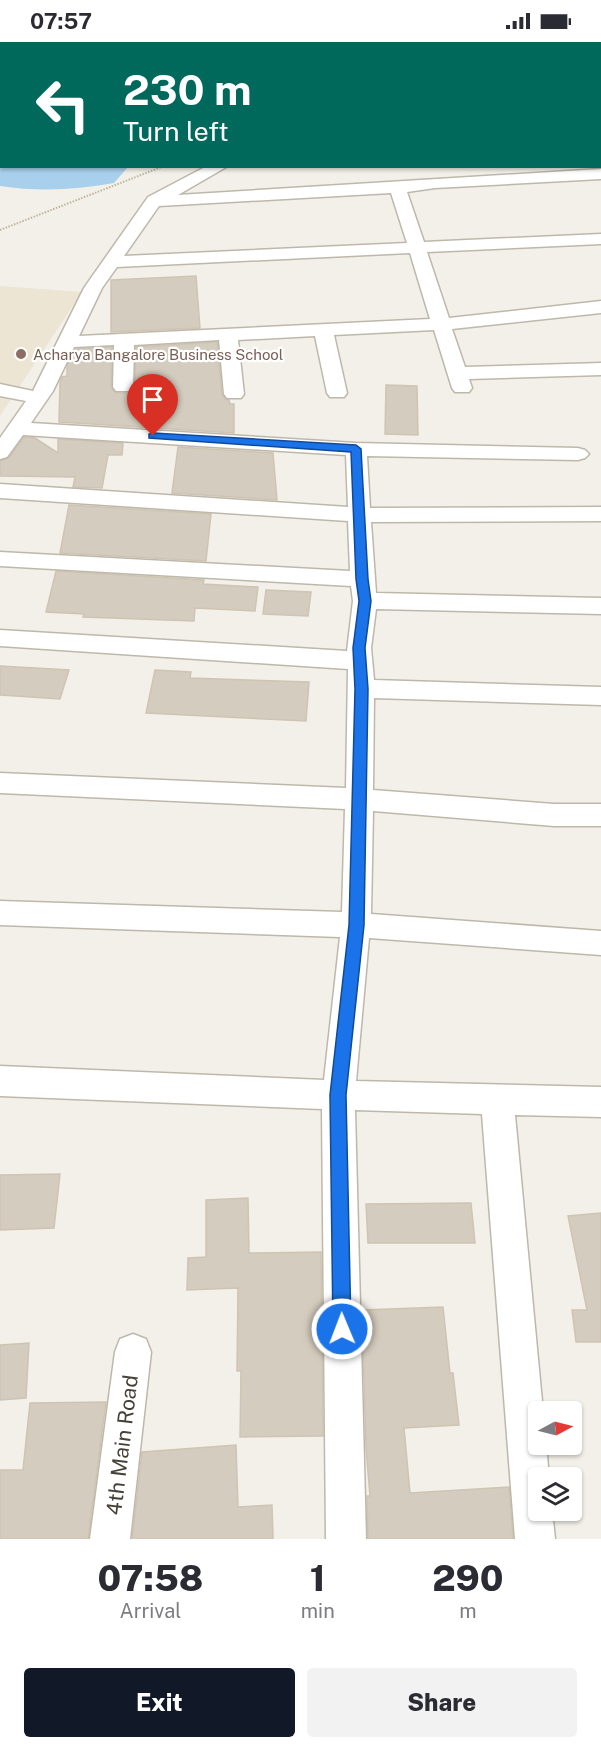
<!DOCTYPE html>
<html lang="en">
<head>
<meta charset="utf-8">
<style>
	body { margin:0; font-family:"Public Sans",sans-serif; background:#f2f2f3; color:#2b2b33; height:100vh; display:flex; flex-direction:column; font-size:22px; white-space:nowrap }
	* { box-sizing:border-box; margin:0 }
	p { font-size:20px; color:#7c7c81 }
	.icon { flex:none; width:33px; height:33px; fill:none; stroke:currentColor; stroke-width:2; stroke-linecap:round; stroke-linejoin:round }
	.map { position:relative; height:1497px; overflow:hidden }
	.drawer { display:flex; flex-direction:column; background:#fff; flex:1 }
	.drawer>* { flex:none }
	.guide { position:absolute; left:0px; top:0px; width:602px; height:126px; box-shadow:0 2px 4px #0004; background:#00695c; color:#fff; overflow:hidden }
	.needle { width:39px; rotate:83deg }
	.controls { position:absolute; left:528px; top:1359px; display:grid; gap:12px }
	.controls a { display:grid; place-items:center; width:54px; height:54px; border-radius:6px; background:#fff; box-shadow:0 2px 4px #0004; font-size:30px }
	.pin { position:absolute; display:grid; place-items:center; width:51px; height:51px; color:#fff; margin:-62px -26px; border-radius:50% 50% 50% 0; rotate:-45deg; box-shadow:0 0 6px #0007 }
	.pin .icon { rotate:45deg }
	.me { position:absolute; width:66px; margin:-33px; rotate:359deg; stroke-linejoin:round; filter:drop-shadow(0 0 4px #0008) }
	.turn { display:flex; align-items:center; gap:21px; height:126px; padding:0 24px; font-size:27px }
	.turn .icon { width:78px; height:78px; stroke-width:2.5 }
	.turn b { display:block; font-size:42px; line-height:51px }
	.eta { display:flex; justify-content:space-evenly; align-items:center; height:102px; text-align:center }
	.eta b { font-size:36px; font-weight:800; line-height:42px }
	.primary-button { display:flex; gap:12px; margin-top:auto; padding:12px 24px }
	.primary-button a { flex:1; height:69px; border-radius:6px; background:#111827; color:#fff; font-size:24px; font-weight:800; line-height:69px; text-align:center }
	.primary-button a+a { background:#f2f2f3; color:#2b2b33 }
	.status { display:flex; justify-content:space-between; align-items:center; height:42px; padding:0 30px; background:#fff; direction:ltr }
	.status svg { height:16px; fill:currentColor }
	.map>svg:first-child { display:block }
	.education { fill:#ece5d3 }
	.water { fill:#a8d0ec }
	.building { fill:#d4ccbe; stroke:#cfc4b2; stroke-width:1.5 }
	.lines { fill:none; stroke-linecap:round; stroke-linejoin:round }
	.street-casing { stroke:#beb8ab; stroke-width:3 }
	.path { stroke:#bfb49e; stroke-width:2; stroke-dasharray:1.5 1.5; stroke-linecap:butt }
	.street { fill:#fff; fill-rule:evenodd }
	.route { fill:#1a73e8; stroke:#114b97; stroke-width:1.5 }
	.education-dot { fill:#8d6e63; stroke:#fff; stroke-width:2 }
	.labels { text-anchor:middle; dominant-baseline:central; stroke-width:4.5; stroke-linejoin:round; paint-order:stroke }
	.far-education-label { font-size:15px; fill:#785e54; stroke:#fff; text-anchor:start }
	.near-street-label { font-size:21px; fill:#464137; stroke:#fff }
</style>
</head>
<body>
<div class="status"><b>07:57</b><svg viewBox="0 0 49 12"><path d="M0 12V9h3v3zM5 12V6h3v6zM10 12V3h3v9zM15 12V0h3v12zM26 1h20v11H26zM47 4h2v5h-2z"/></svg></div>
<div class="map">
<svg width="601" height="1497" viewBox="0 0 601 1497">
	<rect width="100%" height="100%" fill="#f3f0e9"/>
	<polygon class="education" points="0,244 82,250 0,374"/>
	<path class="water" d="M0 53 2 124 128 125 114 141C76 148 39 150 0 144Z"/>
	<g class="building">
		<polygon points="196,234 200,286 111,290 111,238"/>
		<polygon points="217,300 222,352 225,357 229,358 230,362 234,362 234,391 59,380 60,340 62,335 67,334 67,324 75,307 112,305 111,346 116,351 130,351 135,345 136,305"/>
		<polygon points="386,343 417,344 418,393 385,392"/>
		<polygon points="24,395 35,396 58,411 58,397 123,401 122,413 108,413 102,446 73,445 75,435 0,434 0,419 9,416"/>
		<polygon points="178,405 273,411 277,458 172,451"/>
		<polygon points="69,463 211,472 206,519 60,511"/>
		<polygon points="56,529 204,538 203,542 258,545 255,569 195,566 194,579 83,575 84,572 46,570"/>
		<polygon points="266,548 311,550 308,574 263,572"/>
		<polygon points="0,624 69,628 60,657 0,653"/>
		<polygon points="155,628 191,630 190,636 309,640 306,679 146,671"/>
		<polygon points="60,1132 54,1186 0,1188 0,1133"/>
		<polygon points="248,1156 249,1211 321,1210 323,1394 240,1395 241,1329 237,1329 238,1246 187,1248 188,1216 206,1215 206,1158"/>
		<polygon points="471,1161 475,1201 368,1201 366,1162"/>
		<polygon points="601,1171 601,1300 576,1300 572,1268 587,1268 568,1174"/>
		<polygon points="443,1265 450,1331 453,1331 459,1383 404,1386 410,1451 509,1445 513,1497 368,1497 367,1454 370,1454 366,1406 362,1268"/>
		<polygon points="29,1301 26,1356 0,1358 0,1303"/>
		<polygon points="106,1360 88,1497 0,1497 0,1428 23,1428 30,1361"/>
		<polygon points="236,1403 238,1465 272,1463 273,1497 132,1497 142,1410"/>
	</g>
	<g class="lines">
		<defs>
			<g id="street">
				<polygon points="404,0 418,0 419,2 405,2"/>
				<rect x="600" y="37" width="1" height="8"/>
				<rect x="600" y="74" width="1" height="10"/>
				<path d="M207 124H228L178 153 601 127V137L435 146 407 150 424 200 601 192V202L427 210 449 276 601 259V271L452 287 465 325 601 321V333L469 337 472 346 469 350H455L452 346 434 288 334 293 347 351 344 355H330L327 351 315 294 238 298 244 352 241 356H227L224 352 219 298 134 303 133 345 130 349H116L113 345 114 303 74 305 53 349 31 381 356 401 578 406 585 408 589 412 585 416 578 418 367 414 370 466 601 465V479L371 480 376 551 601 556V572L376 567 371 606 374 638 601 645V663L374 656 373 748 554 762H601V784H554L373 769 371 872 601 889V913L369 896 356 1039 601 1045V1075L515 1073 543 1370H538V1402H546L549 1436H538V1468H552L555 1497H515L482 1072 355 1068 366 1497H326L322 1067 0 1054V1024L324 1038 340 895 0 883V859L342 870 345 767 0 751V731L346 746 348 627 0 604V588L347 609 353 559 351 544 0 524V510L350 529 348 479 0 456V442L348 465 346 413 23 393 7 415 0 417V396L26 359 0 354V342L33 349 84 246 148 155ZM391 151 407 201 124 214 159 164ZM410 211 430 277 79 294 102 246 117 225Z"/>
				<polygon points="133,1292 146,1297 151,1310 130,1497 90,1497 115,1310 120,1297"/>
			</g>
		</defs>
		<use href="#street" class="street-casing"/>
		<polyline class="path" points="0,188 164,124"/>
		<use href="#street" class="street"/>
	</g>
	<polygon class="route" points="153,391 356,403 361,407 368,537 371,559 365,606 368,647 364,883 346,1053 351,1287 349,1293 342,1296 336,1293 333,1287 330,1053 349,883 355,647 353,606 359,559 356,537 351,410 149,396 149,392"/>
	<circle class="education-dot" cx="21" cy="312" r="6"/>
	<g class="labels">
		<g class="far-education-label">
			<text x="33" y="312">Acharya Bangalore Business School</text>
		</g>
		<g class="near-street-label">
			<text transform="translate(122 1403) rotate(-83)">4th Main Road</text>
		</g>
	</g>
</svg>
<div class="controls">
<a><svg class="needle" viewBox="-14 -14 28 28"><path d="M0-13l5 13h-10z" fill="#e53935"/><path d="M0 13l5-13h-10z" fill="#7c7c81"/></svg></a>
<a><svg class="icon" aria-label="layers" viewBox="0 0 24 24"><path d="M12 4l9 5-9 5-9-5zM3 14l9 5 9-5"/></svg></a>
</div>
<div class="pin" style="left:153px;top:394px;background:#d93025"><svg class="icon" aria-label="arrive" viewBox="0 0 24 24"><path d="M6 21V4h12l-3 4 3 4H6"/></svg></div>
<svg class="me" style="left:342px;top:1287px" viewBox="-20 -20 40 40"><circle r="17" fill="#1a73e8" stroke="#fff" stroke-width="3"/><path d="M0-11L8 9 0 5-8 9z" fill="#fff"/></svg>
<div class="guide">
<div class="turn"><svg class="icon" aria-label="left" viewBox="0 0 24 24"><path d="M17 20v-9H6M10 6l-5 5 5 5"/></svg><div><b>230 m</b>Turn left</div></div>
</div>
</div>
<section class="drawer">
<div class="eta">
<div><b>07:58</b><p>Arrival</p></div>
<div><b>1</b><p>min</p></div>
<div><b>290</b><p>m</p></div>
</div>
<div class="primary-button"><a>Exit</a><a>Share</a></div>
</section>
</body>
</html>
